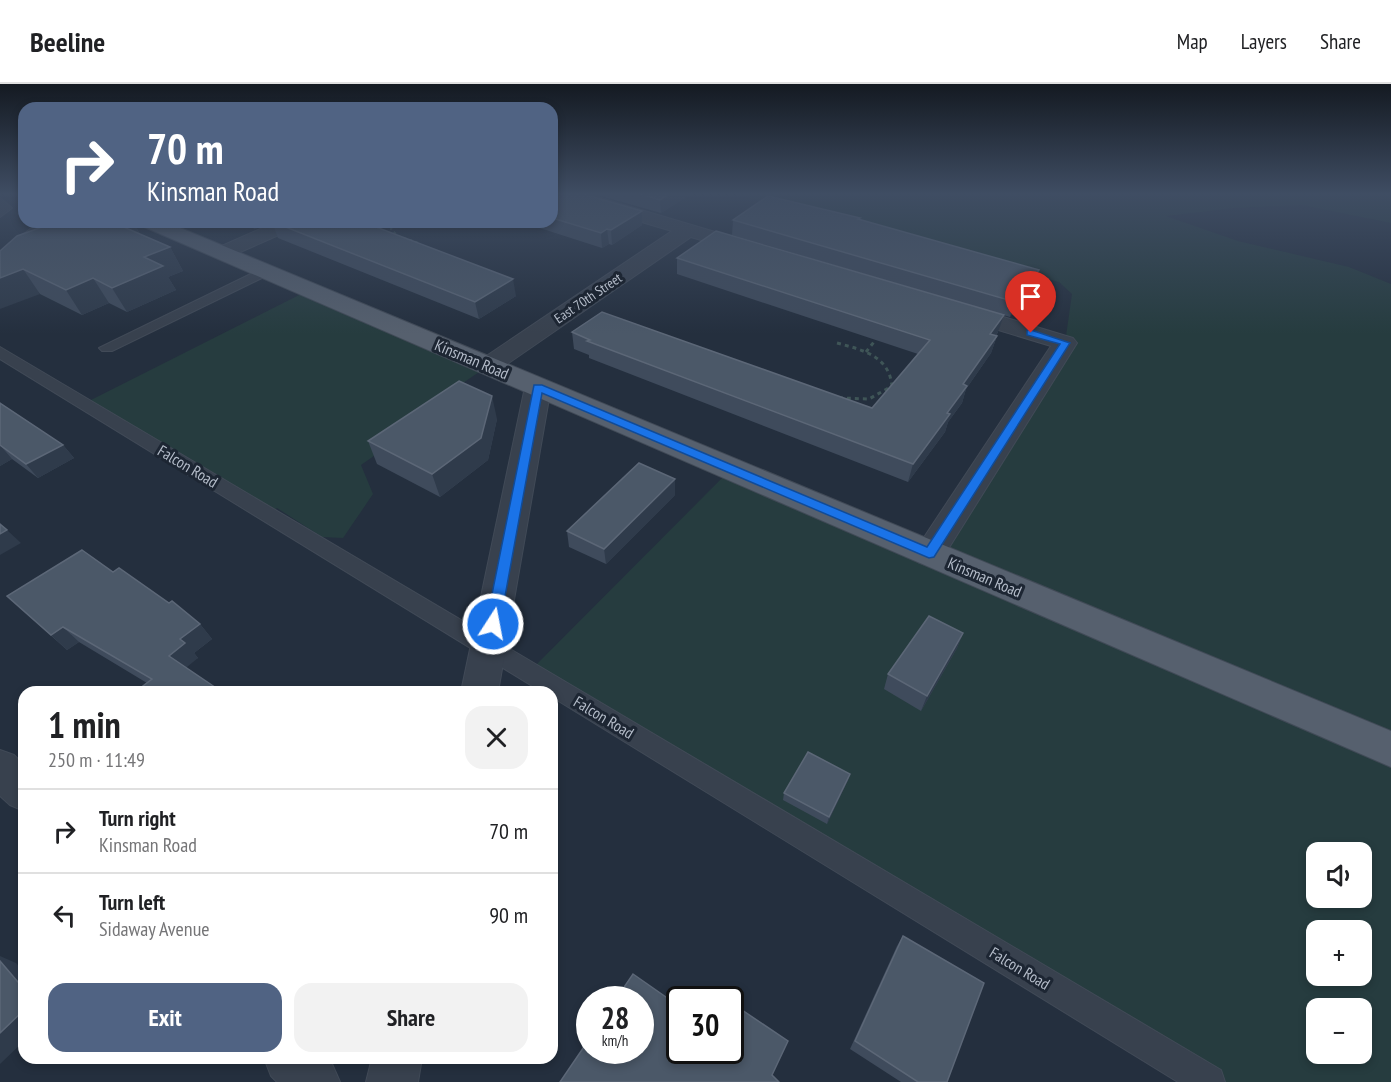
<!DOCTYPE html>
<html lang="en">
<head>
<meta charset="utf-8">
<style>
	body { margin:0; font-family:"PT Sans Narrow",sans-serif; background:#f2f2f2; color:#202124; height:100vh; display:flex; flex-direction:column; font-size:22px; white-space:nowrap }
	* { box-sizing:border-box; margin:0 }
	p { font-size:20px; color:#757577 }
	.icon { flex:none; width:33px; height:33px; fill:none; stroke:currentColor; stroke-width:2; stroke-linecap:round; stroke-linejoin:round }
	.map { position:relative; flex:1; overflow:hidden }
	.drawer { position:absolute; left:18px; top:602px; width:540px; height:378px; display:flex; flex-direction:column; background:#fff; border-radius:18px; box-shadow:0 3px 9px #0003 }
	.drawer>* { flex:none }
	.hud { position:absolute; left:18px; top:18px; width:540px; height:126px; border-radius:18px; box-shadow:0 3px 9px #0003; background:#506383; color:#fff; overflow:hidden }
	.fabs { position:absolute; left:1306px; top:758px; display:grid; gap:12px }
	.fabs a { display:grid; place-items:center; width:66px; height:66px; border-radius:12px; background:#fff; box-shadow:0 3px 9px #0003; font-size:30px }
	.speed { position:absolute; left:576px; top:902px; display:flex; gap:12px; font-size:30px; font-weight:700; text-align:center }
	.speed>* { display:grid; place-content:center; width:78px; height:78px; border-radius:50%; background:#fff; box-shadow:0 3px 9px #0003; line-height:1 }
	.speed small { font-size:15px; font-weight:400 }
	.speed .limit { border:3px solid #111; border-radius:9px; background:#fff; color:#111 }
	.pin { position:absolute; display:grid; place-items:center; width:51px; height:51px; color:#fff; margin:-62px -26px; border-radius:50% 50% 50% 0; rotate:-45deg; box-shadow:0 0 6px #0007 }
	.pin .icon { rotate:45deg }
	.me { position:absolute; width:66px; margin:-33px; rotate:11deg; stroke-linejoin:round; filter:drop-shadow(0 0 4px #0008) }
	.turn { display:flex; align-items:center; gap:21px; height:126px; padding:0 30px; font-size:27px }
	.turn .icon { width:78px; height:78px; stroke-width:2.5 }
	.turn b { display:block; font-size:42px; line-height:51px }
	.round { display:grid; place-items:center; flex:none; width:63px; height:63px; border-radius:18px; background:#f2f2f2 }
	.headline { display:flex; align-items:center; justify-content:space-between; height:102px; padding:0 30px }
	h1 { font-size:36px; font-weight:700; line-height:45px }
	.primary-button { display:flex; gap:12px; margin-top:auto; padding:12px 30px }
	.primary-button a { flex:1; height:69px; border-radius:18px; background:#506383; color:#fff; font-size:24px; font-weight:700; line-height:69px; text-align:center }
	.primary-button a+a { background:#f2f2f2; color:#202124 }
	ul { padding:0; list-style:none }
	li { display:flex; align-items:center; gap:18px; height:84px; padding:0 30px; border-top:2px solid #e0e0e0 }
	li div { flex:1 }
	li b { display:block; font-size:22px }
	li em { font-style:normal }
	header { display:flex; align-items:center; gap:36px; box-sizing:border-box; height:84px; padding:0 30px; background:#fff; border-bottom:2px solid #e0e0e0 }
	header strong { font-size:28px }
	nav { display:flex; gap:33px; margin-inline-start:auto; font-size:21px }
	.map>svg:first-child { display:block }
	.green { fill:#263c3f; fill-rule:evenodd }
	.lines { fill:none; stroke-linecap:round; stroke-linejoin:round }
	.lane-casing { stroke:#414a57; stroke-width:2 }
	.street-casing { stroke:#414a57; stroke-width:2 }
	.primary-casing { stroke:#414a57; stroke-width:2 }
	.path-far1 { stroke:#3f5557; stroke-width:2; stroke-dasharray:3 3; stroke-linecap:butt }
	.path { stroke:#3f5557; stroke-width:3; stroke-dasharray:4 4; stroke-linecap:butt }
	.lane { fill:#38414e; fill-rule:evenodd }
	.street { fill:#38414e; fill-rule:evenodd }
	.primary { fill:#56606e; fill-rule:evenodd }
	.wall { fill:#3f4b5c }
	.shaded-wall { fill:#2f3b4b }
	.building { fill:#4b5868; stroke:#5c6777; stroke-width:1.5 }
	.route { fill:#1a73e8; stroke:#114b97; stroke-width:1.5 }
	.labels { text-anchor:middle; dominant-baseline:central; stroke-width:6; stroke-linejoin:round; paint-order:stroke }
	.far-street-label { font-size:14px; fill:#b4bcc9; stroke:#1d2633 }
	.street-label { font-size:16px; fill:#b4bcc9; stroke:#1d2633 }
</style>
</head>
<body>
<header>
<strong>Beeline</strong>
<nav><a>Map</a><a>Layers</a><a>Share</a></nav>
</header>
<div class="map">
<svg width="1391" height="998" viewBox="0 0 1391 998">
	<rect width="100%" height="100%" fill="#242f3e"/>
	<g class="green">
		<path d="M735 110H1391V139L1302 121 1235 124 1166 132 1238 157 1349 183 1391 200V998H1209L529 588 731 385 929 469 1065 259 1072 210 1059 198ZM1317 768H1362V813H1317ZM1317 846H1362V891H1317ZM1317 924H1362V969H1317Z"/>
		<polygon points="309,206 488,282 423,326 428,334 361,381 373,410 343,454 322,453 277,424 268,430 85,319"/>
	</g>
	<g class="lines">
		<defs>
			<g id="lane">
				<polygon points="0,114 12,124 0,133"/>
				<polygon points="265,183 272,187 270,190 112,267 102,267 99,264"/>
				<polygon points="0,263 1221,986 1225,998 1178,998 552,613 552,608 542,608 0,275"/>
			</g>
			<g id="street">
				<polygon points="559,110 587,110 759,161 762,165 759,169 752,171 691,153 497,287 488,289 479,287 476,282 479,277 672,147 561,114"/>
				<polygon points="39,138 61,138 7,183 0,185 0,169"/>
				<polygon points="276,138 302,138 299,142 229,173 215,173 212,169 215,165"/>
				<polygon points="957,219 1073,254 1077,259 940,478 929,482 918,478 913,470 1051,262 949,231 946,226 949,221"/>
				<polygon points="538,295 547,298 551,303 498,608 461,608 525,303 529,298"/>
				<polygon points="0,666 14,671 24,681 24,727 10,721 0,712"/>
				<polygon points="264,974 326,974 332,980 340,998 277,998 271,992"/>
				<polygon points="372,974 422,974 418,998 366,998"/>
			</g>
			<polygon id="primary" points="139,138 166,138 1391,647 1391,683 142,142"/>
		</defs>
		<use href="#lane" class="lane-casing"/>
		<use href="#street" class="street-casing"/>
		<use href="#primary" class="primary-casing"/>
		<polyline class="path-far1" points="395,138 391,145 398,152 419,159"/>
		<g class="path">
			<path d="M837 259C863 266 889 272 892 302L869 315 841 314"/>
			<polyline points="866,268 877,254"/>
		</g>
		<use href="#lane" class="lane"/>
		<use href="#street" class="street"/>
		<use href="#primary" class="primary"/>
	</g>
	<g class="wall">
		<polygon points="552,110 642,141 612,161 609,160 602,164 521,138 552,138"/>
		<polygon points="594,110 691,110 661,129"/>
		<polygon points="733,136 860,136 1034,201 1010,233 732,151"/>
		<polygon points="240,138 271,138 255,145"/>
		<polygon points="272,138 384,138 374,143 516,212 479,235 278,154"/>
		<polygon points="135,141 140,150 170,163 183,187 168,193 176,206 127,228 109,219 82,231 40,210 0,167"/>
		<polygon points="677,174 998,248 996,252 997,252 991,269 966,305 962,319 948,338 945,348 908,398 589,274 589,271 574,265 572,248 872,324 918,270 677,190"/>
		<polygon points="0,319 63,361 74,374 38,394 12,375 0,382"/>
		<polygon points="497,335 488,376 440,413 377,380 368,357"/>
		<polygon points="675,411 606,480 569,463 567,447"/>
		<polygon points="113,488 200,540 212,555 194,569 198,574 147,599 79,558 67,566 7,512"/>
		<polygon points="963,549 957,564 921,627 884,605 888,590"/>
		<polygon points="850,690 848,696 827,740 783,716 784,709"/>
		<polygon points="903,852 947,998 901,998 850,965 897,862"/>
	</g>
	<g class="shaded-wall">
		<polygon points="669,110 691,110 661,129 660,116"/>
		<polygon points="642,127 642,141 612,161 611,146"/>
		<polygon points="253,138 271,138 255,145"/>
		<polygon points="354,138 384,138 358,150"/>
		<polygon points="135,141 147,164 126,144"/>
		<polygon points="607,145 609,160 602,164 601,149"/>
		<polygon points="170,163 183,187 168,193 176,206 127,228 112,204 144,173"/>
		<polygon points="23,185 40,210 0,225 0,194"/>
		<polygon points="1039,186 1034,201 1010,233 1015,218"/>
		<polygon points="93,194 109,219 82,231 66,206"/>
		<polygon points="513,195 516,212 479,235 475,218"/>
		<polygon points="1004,231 998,248 984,267 990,250"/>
		<polygon points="997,252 991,269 966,305 962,319 948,338 945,348 908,398 913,380 947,329 963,300"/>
		<polygon points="492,312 497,335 488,376 440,413 432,390"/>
		<polygon points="0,361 12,375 0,382"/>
		<polygon points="63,361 74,374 38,394 26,380"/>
		<polygon points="675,395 675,411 606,480 604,465"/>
		<polygon points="7,446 21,459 0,471 0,450"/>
		<polygon points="200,540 212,555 194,569 198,574 182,587 169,572 180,555"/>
		<polygon points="63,543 79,558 67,566 51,551"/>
		<polygon points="963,549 957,564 921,627 927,612"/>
		<polygon points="850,690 848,696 827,740 829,733"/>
		<polygon points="0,872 16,879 24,888 24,905 0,877"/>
		<polygon points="24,926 24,957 0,980 0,949"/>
	</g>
	<g class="building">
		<polygon points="552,110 583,110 642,127 611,146 607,145 601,149 552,134"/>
		<polygon points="640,110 669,110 660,116"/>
		<polygon points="768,112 860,134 858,135 1039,186 1015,218 733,136"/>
		<polygon points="56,138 128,138 135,141 126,144 170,163 144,173 163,182 112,204 93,194 66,206 23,185 0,194 0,167 17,152"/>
		<polygon points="273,138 363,138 513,195 475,218"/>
		<polygon points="716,147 1004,231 990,250 997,252 963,300 967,302 947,329 950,330 913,380 587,257 590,256 572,248 602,228 872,324 930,256 677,174"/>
		<polygon points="459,297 492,312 481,354 432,390 368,357"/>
		<polygon points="0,319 63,361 26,380 0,361"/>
		<polygon points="639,379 675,395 604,465 567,447"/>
		<polygon points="0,440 7,446 0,450"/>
		<polygon points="82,466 113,488 119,484 169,519 172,517 200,540 180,555 185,559 169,572 222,608 135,608 152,595 63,543 51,551 7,512"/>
		<polygon points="929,532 963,549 927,612 888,590"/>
		<polygon points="808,668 850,690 829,733 784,709"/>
		<polygon points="903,852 984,899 947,998 918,998 855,957"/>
		<polygon points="0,877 24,905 24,926 0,949"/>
		<polygon points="633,890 680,923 680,966 730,966 730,918 788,957 772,991 779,998 560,998 590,954 590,966 640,966 640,915 616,915"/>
	</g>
	<linearGradient id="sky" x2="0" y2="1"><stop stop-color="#141a22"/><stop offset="0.44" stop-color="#3f4d63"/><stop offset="1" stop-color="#3f4d63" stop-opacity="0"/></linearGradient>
	<rect width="1391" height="250" fill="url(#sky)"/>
	<polygon class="route" points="1031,246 1070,259 934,473 929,474 542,309 500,540 498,544 488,544 486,540 534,301 542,301 927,463 1060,260 1027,251 1027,246"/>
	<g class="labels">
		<g class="far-street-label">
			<text transform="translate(588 214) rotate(-34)">East 70th Street</text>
		</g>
		<g class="street-label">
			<text transform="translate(472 275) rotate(23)">Kinsman Road</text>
			<text transform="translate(188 382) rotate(31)">Falcon Road</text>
			<text transform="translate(985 493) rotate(23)">Kinsman Road</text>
			<text transform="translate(604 633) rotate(31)">Falcon Road</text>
			<text transform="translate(1020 884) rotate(31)">Falcon Road</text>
		</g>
	</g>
</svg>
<div class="fabs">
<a><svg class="icon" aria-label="sound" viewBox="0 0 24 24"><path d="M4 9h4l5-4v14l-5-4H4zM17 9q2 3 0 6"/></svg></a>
<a>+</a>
<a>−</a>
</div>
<div class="speed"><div>28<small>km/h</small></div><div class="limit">30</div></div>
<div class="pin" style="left:1031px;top:249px;background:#d93025"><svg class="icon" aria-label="arrive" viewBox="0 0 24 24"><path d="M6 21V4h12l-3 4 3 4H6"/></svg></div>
<svg class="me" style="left:493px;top:540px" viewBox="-20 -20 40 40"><circle r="17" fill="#1a73e8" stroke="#fff" stroke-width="3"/><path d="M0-11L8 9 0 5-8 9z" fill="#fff"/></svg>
<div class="hud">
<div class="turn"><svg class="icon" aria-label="right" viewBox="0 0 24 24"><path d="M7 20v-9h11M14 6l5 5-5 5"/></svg><div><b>70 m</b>Kinsman Road</div></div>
</div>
<section class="drawer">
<div class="headline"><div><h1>1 min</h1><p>250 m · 11:49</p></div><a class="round"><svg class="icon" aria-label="close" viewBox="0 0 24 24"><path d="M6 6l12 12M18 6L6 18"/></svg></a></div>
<ul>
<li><svg class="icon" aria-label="right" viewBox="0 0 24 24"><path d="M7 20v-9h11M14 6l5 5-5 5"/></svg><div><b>Turn right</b><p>Kinsman Road</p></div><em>70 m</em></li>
<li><svg class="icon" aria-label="left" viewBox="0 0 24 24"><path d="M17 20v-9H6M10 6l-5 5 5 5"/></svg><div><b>Turn left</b><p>Sidaway Avenue</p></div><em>90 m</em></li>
</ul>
<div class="primary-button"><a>Exit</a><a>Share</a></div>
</section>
</div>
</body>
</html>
